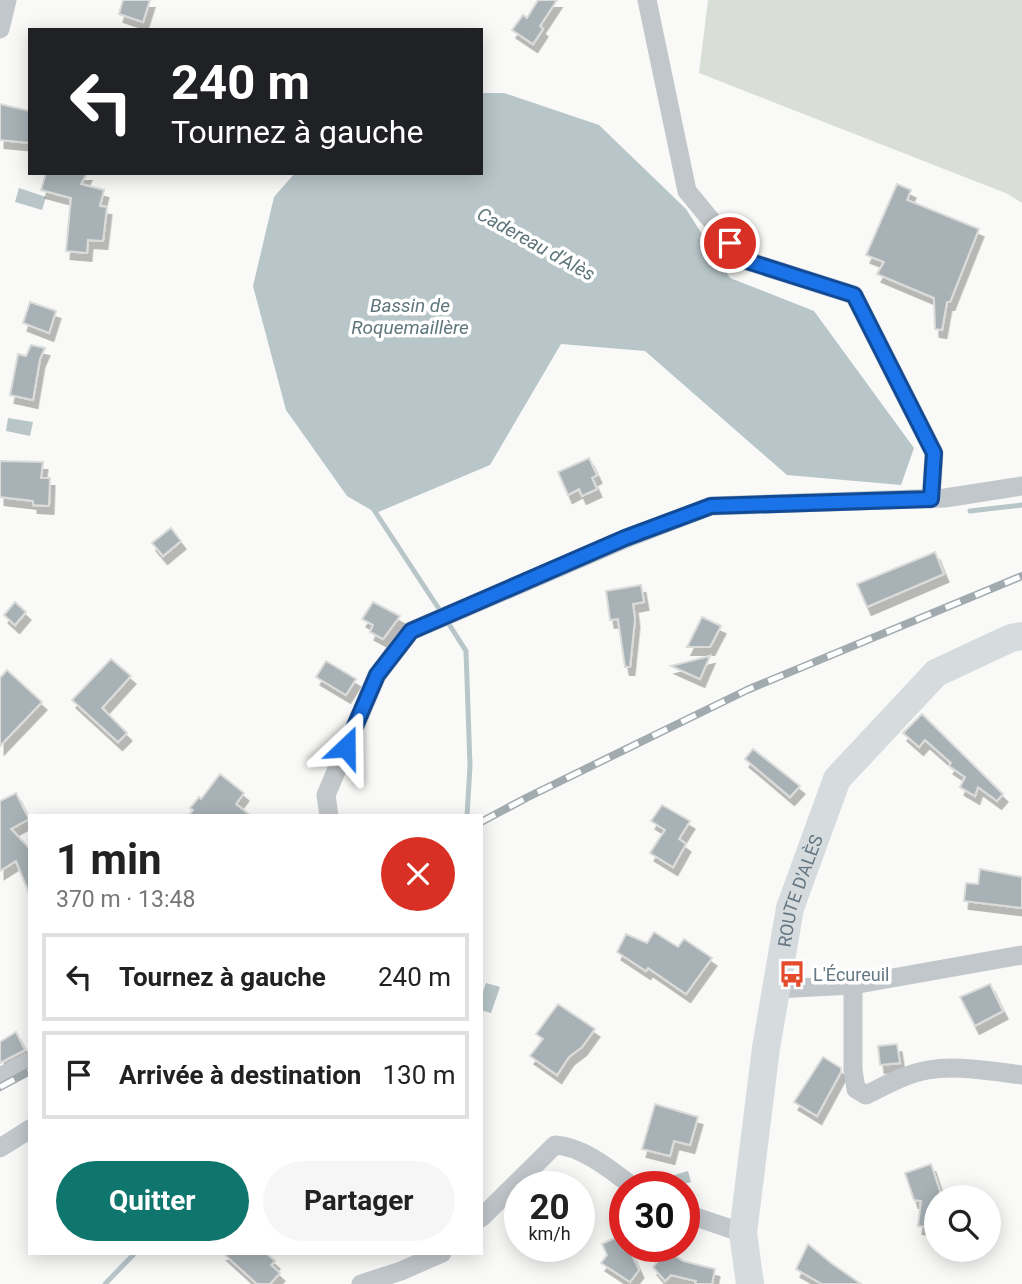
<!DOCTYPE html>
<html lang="fr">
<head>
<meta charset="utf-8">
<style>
	body { margin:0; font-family:Roboto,sans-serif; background:#f6f6f6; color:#222; height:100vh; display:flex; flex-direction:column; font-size:26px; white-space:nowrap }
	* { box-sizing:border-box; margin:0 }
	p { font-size:23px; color:#767676 }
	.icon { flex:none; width:38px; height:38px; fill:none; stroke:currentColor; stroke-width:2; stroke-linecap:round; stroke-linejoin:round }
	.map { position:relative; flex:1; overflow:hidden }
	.side { position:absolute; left:28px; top:814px; width:455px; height:441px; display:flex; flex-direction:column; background:#fff; border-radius:0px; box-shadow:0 4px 18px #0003 }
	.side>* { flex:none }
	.hud { position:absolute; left:28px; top:28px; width:455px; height:147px; border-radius:0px; box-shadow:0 4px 18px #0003; background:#202124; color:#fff; overflow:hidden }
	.buttons { position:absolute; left:924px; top:1185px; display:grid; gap:14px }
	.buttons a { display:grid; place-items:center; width:77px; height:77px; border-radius:50%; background:#fff; box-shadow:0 4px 18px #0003; font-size:35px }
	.speed { position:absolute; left:504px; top:1171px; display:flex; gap:14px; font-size:35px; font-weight:700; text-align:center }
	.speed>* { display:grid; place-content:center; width:91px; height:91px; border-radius:50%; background:#fff; box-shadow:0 4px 18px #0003; line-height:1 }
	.speed small { font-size:18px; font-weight:400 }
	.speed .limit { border:10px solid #d22; background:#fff; color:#111 }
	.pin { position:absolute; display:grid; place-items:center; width:60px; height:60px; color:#fff; margin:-30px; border:4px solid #fff; border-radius:50%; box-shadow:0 2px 7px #0007 }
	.me { position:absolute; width:77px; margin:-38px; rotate:23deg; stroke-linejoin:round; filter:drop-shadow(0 0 5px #0008) }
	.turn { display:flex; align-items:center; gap:24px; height:147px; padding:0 28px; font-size:32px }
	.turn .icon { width:91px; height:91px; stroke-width:2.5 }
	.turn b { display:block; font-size:49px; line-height:60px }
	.round { display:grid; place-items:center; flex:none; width:74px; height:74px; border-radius:37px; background:#f6f6f6 }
	.summary { display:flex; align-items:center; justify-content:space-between; height:119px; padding:0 28px }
	h1 { font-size:42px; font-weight:700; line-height:52px }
	.button { display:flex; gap:14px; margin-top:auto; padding:14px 28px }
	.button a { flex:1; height:80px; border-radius:42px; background:#0f766e; color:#fff; font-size:28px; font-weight:700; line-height:80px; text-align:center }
	.button a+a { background:#f6f6f6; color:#222 }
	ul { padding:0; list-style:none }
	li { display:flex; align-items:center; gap:21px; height:88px; margin:0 14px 10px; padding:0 14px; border:4px solid #e0e0e0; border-radius:0px }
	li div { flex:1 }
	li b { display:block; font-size:26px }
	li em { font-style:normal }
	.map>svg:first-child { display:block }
	.green { fill:#d9ded6 }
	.water { fill:#b8c6c9 }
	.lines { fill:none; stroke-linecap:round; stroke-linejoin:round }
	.stream { stroke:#b8c6c9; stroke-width:5 }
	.building { fill:#a7b1b6; stroke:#dbdbd9; stroke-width:2; filter:url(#shadow) }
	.street { stroke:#c2c7cb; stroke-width:19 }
	.secondary { stroke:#d6dbde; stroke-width:28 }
	.rail-casing { stroke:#a1aaaf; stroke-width:8 }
	.rail { stroke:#fff; stroke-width:5; stroke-dasharray:16; stroke-linecap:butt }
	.route-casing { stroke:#114b97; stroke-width:18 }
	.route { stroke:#1a73e8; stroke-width:12 }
	.labels { text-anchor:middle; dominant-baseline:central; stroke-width:7; stroke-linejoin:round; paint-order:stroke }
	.street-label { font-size:18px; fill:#647782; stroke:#fff }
	.poi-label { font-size:18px; fill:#647782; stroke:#fff; text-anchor:start }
	.water-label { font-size:19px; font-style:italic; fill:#5f767c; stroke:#fff }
</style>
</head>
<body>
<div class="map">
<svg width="1022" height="1284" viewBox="0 0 1022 1284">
	<defs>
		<filter id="shadow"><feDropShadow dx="4.5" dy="8" stdDeviation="0" flood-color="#0004"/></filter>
	</defs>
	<rect width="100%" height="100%" fill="#f9f9f7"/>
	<polygon class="green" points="708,0 1022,0 1022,203 1008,194 699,73"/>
	<g class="water">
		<polygon points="481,93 504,93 599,125 686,209 730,278 814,311 914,448 901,485 787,475 645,351 561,344 490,465 376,513 347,496 286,410 253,286 274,197 295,173 481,173"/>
		<polygon points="19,188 46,197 42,210 15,202"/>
		<polygon points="8,418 33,422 30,436 6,431"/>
		<polygon points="486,983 500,987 491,1013 481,1010 481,997"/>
		<polygon points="688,1171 691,1182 677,1186 667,1186 664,1178"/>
	</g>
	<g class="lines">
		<g class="stream">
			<polyline points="374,510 441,612"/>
			<polyline points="970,511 1022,505"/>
			<polyline points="447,621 466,651 470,766 467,816"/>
			<polyline points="105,1284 135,1253"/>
		</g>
	</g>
	<g class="building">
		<polygon points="123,0 150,0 143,22 119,14"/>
		<polygon points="538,0 557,0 540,26 543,29 533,44 512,30 523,15 527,18"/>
		<polygon points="0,104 30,111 30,143 0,140"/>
		<polygon points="46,173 87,173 81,184 104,190 100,206 107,207 103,241 88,240 87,253 66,251 71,198 41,190"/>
		<polygon points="897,184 911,190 907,200 979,229 950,302 947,302 942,330 935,329 934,298 877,274 884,262 866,255"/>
		<polygon points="30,302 56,311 49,333 23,323"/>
		<polygon points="31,345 45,348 40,359 33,400 10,395 18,354 26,356"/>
		<polygon points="589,458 597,475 592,478 597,489 582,496 579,489 568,495 558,472"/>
		<polygon points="0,461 43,462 41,478 50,478 49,506 33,505 33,501 0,497"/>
		<polygon points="171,528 181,541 163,556 152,543"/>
		<polygon points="935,552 944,574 867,607 857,584"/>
		<polygon points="641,585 644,602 633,604 635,619 630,667 625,667 618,619 610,620 606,591"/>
		<polygon points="15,602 26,612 15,625 4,615"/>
		<polygon points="373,602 400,616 383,639 370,632 373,625 362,619"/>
		<polygon points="702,617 721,626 710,647 687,647"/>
		<polygon points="710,656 700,679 671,666"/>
		<polygon points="111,659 131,676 102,708 127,733 118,742 72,700"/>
		<polygon points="326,661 356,679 346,695 316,677"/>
		<polygon points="7,670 42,702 0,746 0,678"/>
		<polygon points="922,714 1003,794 997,801 978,787 975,796 960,787 965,777 949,766 951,763 925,740 919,747 903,733"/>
		<polygon points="753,749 800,786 790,797 745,759"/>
		<polygon points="220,774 244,793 236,804 251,816 188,816 193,810 190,808 199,797 201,799"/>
		<polygon points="16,793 29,819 11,829 30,849 29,893 16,861 0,871 0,801"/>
		<polygon points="662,805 690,821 679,839 686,844 673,867 650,853 665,830 651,821"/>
		<polygon points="980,869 1022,877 1022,908 964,901 966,883 978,884"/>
		<polygon points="654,932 678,947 684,939 712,958 686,994 648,968 646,971 617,952 626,934 647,943"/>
		<polygon points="990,984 1003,1011 975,1026 960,997"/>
		<polygon points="558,1004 595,1029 582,1047 569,1057 557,1075 530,1056 543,1039 536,1034"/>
		<polygon points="16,1032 25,1050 0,1063 0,1042"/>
		<polygon points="897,1044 900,1063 880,1065 878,1046"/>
		<polygon points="823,1057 841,1068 841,1072 817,1116 794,1102"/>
		<polygon points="655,1104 698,1117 690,1145 674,1141 670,1156 642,1149"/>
		<polygon points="931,1164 942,1197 936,1197 936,1228 918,1226 921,1201 914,1200 905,1173"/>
		<polygon points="623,1234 625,1246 628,1246 639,1270 630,1282 601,1263 607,1255 602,1244"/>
		<polygon points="808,1244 831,1263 861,1284 822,1284 796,1269"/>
		<polygon points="667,1250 683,1261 715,1269 712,1284 695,1284 696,1281 671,1275 665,1281 653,1267"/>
		<polygon points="223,1253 266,1253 275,1261 271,1265 280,1273 270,1284 257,1284"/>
	</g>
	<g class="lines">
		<g class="street">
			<polyline points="647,0 687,191 744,260 854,295 934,453 931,499"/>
			<polyline points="0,29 7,0"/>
			<polyline points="329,816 326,795 377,675 411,631 625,539 711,506 945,498 1022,486"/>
			<path d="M853 985V1070L856 1089 866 1095C886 1085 905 1074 928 1070 958 1065 992 1071 1022 1075"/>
			<polyline points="776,989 853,985 1022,955"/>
			<polyline points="0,1077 30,1061"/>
			<polyline points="0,1148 30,1129"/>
			<polyline points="684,1213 743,1233"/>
			<path d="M481 1218 555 1145C582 1146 611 1170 632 1186"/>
			<polyline points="361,1284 401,1271 442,1253"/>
		</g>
		<path class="secondary" id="s1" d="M750 1284 743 1233 766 1048 790 908 837 779 936 673 1011 638 1022 636"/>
		<defs>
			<g id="rail">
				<polyline points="481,822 528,797 747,690 1022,576"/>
				<polyline points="0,1087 30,1071"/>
			</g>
		</defs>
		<use href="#rail" class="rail-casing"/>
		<use href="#rail" class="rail"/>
	</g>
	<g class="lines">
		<defs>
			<polyline id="route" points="346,747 377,675 411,631 625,538 711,506 931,499 934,453 854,295 744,260 730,243"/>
		</defs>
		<use href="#route" class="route-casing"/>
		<use href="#route" class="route"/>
	</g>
	<defs>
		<symbol id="bus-bare" viewBox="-9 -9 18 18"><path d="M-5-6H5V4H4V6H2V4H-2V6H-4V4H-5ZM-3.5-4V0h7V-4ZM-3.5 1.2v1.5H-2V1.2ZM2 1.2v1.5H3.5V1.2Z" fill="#e44a2c" stroke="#fff" stroke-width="2.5" paint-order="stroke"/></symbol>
	</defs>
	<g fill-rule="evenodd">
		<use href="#bus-bare" x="773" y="955" width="38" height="38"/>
	</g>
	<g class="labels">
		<g class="street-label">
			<text stroke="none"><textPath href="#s1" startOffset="399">ROUTE D'ALÈS</textPath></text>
		</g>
		<g class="poi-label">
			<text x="813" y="974">L'Écureuil</text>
		</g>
		<g class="water-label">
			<text transform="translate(536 244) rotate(29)">Cadereau d'Alès</text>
			<text x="410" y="305">Bassin de<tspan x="410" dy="22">Roquemaillère</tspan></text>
		</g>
	</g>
</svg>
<div class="buttons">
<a><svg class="icon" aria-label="search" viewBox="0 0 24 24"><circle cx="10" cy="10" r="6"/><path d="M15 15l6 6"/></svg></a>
</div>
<div class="speed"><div>20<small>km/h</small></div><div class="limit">30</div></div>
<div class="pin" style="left:730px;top:243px;background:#d93025"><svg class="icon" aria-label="arrive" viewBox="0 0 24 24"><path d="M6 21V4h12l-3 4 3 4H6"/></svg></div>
<svg class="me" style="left:346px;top:747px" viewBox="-20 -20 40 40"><path d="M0-17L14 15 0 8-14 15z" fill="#1a73e8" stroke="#fff" stroke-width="4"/></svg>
<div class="hud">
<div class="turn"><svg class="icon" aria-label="left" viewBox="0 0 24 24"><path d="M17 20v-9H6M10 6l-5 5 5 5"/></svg><div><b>240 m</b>Tournez à gauche</div></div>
</div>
<section class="side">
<div class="summary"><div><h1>1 min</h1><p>370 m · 13:48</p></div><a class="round" style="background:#d93025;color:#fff"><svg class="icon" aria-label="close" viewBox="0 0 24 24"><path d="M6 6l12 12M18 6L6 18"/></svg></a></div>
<ul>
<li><svg class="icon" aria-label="left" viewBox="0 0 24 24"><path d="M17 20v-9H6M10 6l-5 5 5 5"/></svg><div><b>Tournez à gauche</b></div><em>240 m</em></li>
<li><svg class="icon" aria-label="arrive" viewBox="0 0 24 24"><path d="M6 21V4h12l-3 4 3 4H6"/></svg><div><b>Arrivée à destination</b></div><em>130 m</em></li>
</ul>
<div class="button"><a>Quitter</a><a>Partager</a></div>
</section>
</div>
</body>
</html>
